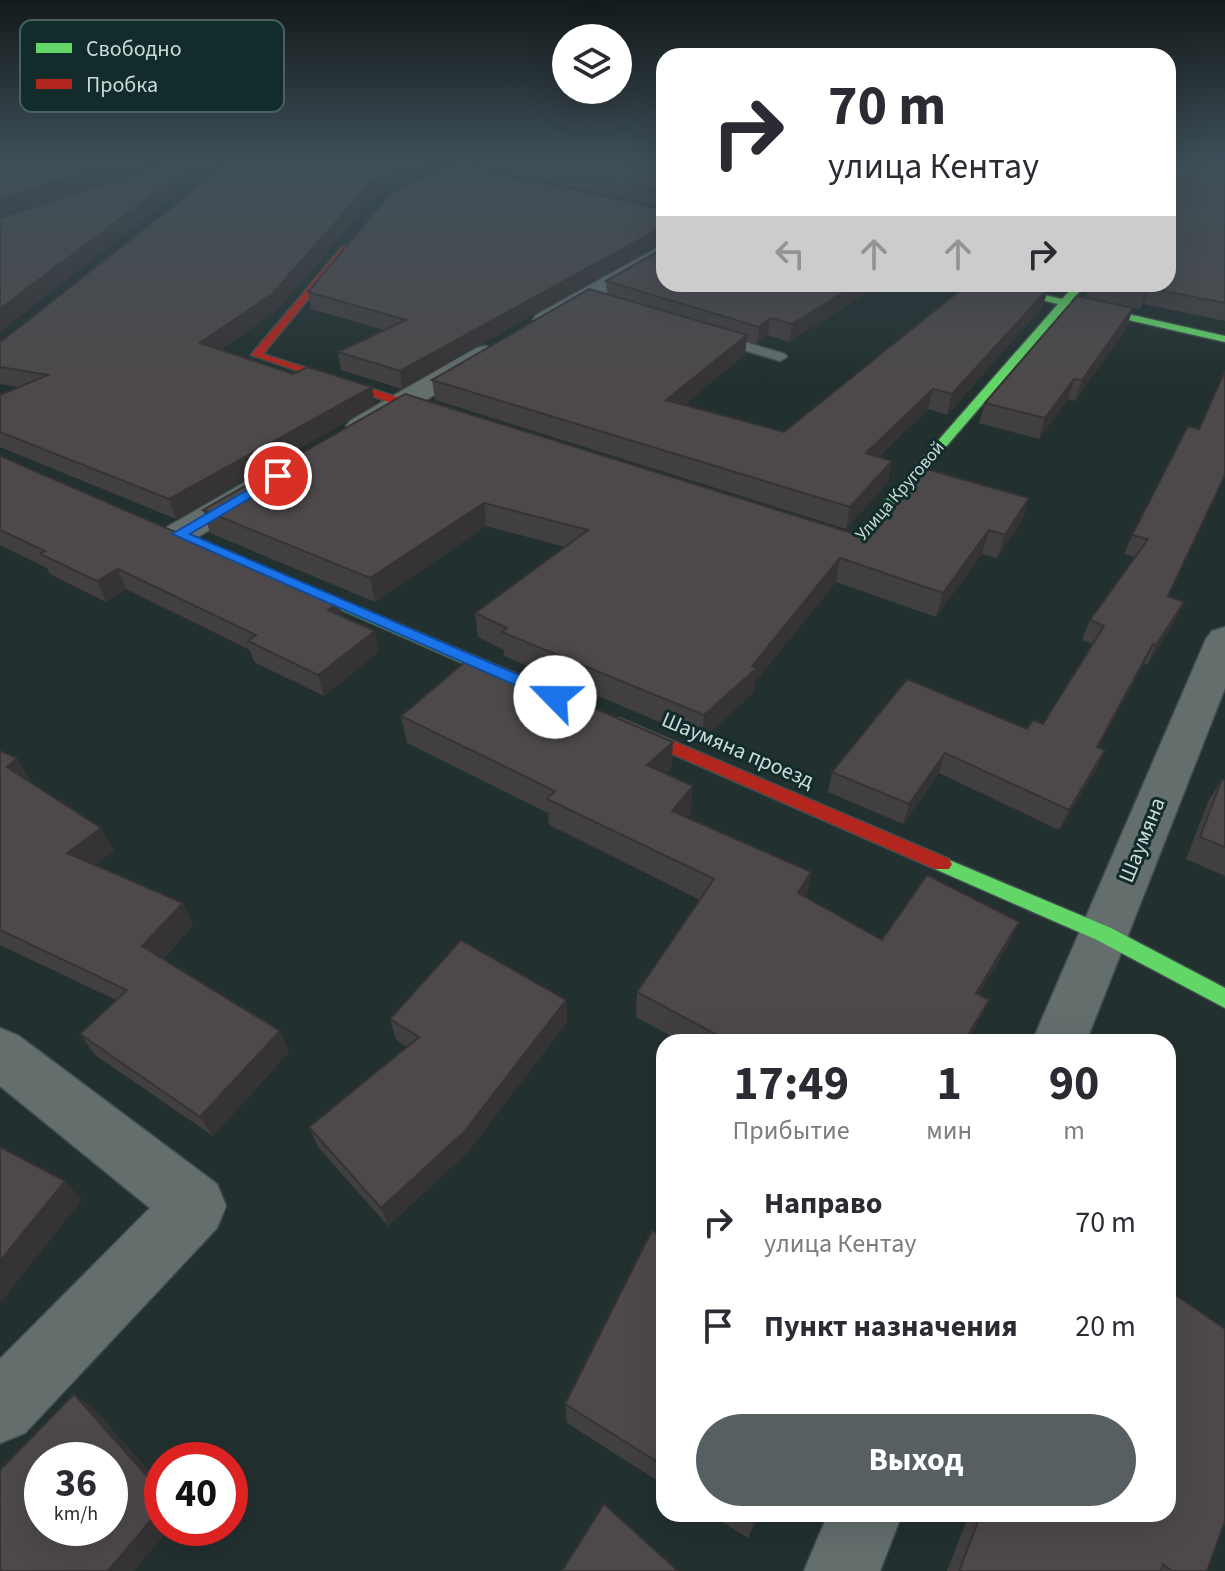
<!DOCTYPE html>
<html lang="ru">
<head>
<meta charset="utf-8">
<style>
	body { margin:0; font-family:"Source Sans 3",sans-serif; background:#f7f7f7; color:#2b2b33; height:100vh; display:flex; flex-direction:column; font-size:30px; white-space:nowrap }
	* { box-sizing:border-box; margin:0 }
	p { font-size:26px; color:#7c7c81 }
	.icon { flex:none; width:44px; height:44px; fill:none; stroke:currentColor; stroke-width:2; stroke-linecap:round; stroke-linejoin:round }
	.map { position:relative; flex:1; overflow:hidden }
	.details { position:absolute; left:656px; top:1034px; width:520px; height:488px; display:flex; flex-direction:column; background:#fff; border-radius:24px; box-shadow:0 8px 32px #0002 }
	.details>* { flex:none }
	.guide { position:absolute; left:656px; top:48px; width:520px; height:244px; border-radius:24px; box-shadow:0 8px 32px #0002; background:#fff; color:#2b2b33; overflow:hidden }
	.buttons { position:absolute; left:552px; top:24px; display:grid; gap:16px }
	.buttons a { display:grid; place-items:center; width:80px; height:80px; border-radius:50%; background:#fff; box-shadow:0 8px 32px #0002; font-size:40px }
	.speed { position:absolute; left:24px; top:1442px; display:flex; gap:16px; font-size:40px; font-weight:700; text-align:center }
	.speed>* { display:grid; place-content:center; width:104px; height:104px; border-radius:50%; background:#fff; box-shadow:0 8px 32px #0002; line-height:1 }
	.speed small { font-size:20px; font-weight:400 }
	.speed .limit { border:12px solid #d22; background:#fff; color:#111 }
	.pin { position:absolute; display:grid; place-items:center; width:68px; height:68px; color:#fff; margin:-34px; border:4px solid #fff; border-radius:50%; box-shadow:0 2px 8px #0007 }
	.me { position:absolute; width:88px; margin:-44px; rotate:293deg; stroke-linejoin:round; filter:drop-shadow(0 0 6px #0008) }
	.turn { display:flex; align-items:center; gap:28px; height:168px; padding:0 40px; font-size:36px }
	.turn .icon { width:104px; height:104px; stroke-width:2.5 }
	.turn b { display:block; font-size:56px; line-height:68px }
	.lanes { display:flex; align-items:center; height:76px; padding:0 40px; background:#0003; justify-content:center; gap:40px; direction:ltr }
	.lanes .off { opacity:.35 }
	.eta { display:flex; justify-content:space-evenly; align-items:center; height:136px; text-align:center }
	.eta b { font-size:48px; font-weight:700; line-height:56px }
	.primary-button { display:flex; gap:16px; margin-top:auto; padding:16px 40px }
	.primary-button a { flex:1; height:92px; border-radius:48px; background:#585f63; color:#fff; font-size:32px; font-weight:700; line-height:92px; text-align:center }
	ul { padding:0; list-style:none }
	li { display:flex; align-items:center; gap:24px; height:104px; padding:0 40px }
	li div { flex:1 }
	li b { display:block; font-size:30px }
	li em { font-style:normal }
	.map>svg:first-child { display:block }
	.lines { fill:none; stroke-linecap:round; stroke-linejoin:round }
	.lane-casing { stroke:#414e4d; stroke-width:3 }
	.street-casing { stroke:#414e4d; stroke-width:3 }
	.fast-casing { stroke:#414e4d; stroke-width:3 }
	.jam-casing { stroke:#414e4d; stroke-width:3 }
	.lane { fill:#636e6d; fill-rule:evenodd }
	.street { fill:#636e6d; fill-rule:evenodd }
	.fast { fill:#63d668; fill-rule:evenodd }
	.jam { fill:#b3261e; fill-rule:evenodd }
	.wall { fill:#423f40 }
	.shaded-wall { fill:#363334 }
	.building { fill:#4d494a; stroke:#363334; stroke-width:2; fill-rule:evenodd }
	.route { fill:#1a73e8; stroke:#114b97; stroke-width:2 }
	.labels { text-anchor:middle; dominant-baseline:central; stroke-width:6; stroke-linejoin:round; paint-order:stroke }
	.far-street-label { font-size:18px; fill:#ccdad9; stroke:#122b2b }
	.street-label { font-size:22px; fill:#ccdad9; stroke:#122b2b }
	.key { fill:#122b2b; stroke:#4a605f; stroke-width:2 }
	.key-label { font-size:22px; fill:#ccdad9 }
</style>
</head>
<body>
<div class="map">
<svg width="1225" height="1571" viewBox="0 0 1225 1571">
	<rect width="100%" height="100%" fill="#22302f"/>
	<g class="lines">
		<defs>
			<polygon id="lane" points="715,333 785,354 787,357 780,361 710,340 708,337"/>
			<g id="street">
				<polygon points="1182,160 1201,160 1175,191 1168,193 1168,175"/>
				<polygon points="664,244 664,260 554,325 536,325 533,320 536,315"/>
				<polygon points="485,346 494,348 498,354 494,360 371,432 361,435 351,432 346,426 351,420 476,348"/>
				<polygon points="258,478 269,481 274,488 269,495 191,541 179,544 167,541 162,534 167,527 247,481"/>
				<polygon points="1225,627 1225,688 1086,1042 1032,1042 1206,639 1212,631"/>
				<polygon points="0,1028 19,1036 217,1184 226,1206 217,1228 25,1433 0,1443 0,1359 150,1208 0,1086"/>
				<polygon points="828,1514 902,1514 880,1571 804,1571"/>
			</g>
			<g id="fast">
				<polygon points="467,160 478,160 410,193 403,191"/>
				<polygon points="976,284 994,284 1062,299 1076,284 1086,284 1071,301 1225,336 1225,342 1067,306 859,548 849,548 808,535 806,532 813,528 851,540 1058,304"/>
				<polygon points="285,576 529,679 531,683 523,688 517,687 280,583 280,577"/>
				<polygon points="942,857 1111,928 1225,988 1225,1008 1097,940 935,869 932,864 935,859"/>
			</g>
			<g id="jam">
				<polygon points="343,246 350,248 263,354 453,415 453,421 445,421 251,355"/>
				<polygon points="619,718 949,859 952,864 949,869 935,869 613,728 611,724 613,720"/>
			</g>
		</defs>
		<use href="#lane" class="lane-casing"/>
		<use href="#street" class="street-casing"/>
		<use href="#fast" class="fast-casing"/>
		<use href="#jam" class="jam-casing"/>
		<use href="#lane" class="lane"/>
		<use href="#street" class="street"/>
		<use href="#fast" class="fast"/>
		<use href="#jam" class="jam"/>
	</g>
	<g class="wall">
		<polygon points="235,160 433,160 429,165 430,170 374,197 277,310 221,350 375,405 176,519 0,447 0,395 19,387 0,384 0,340 3,340"/>
		<polygon points="478,160 664,160 664,207 479,167"/>
		<polygon points="1168,160 1179,160 1170,169 1170,179 1174,182 1182,179 1198,160 1225,160 1225,321 1143,304 1140,309 1086,297 1091,284 1168,284"/>
		<polygon points="664,241 402,389 341,370 338,352 384,330 311,309 308,292"/>
		<polygon points="606,281 881,284 789,342 768,335 757,344 746,341 745,354 684,405 784,432 1048,289 1042,308 947,415 928,409 879,457 892,461 888,482 846,529 435,400 432,380 607,294"/>
		<polygon points="1027,284 1065,284 1058,291"/>
		<polygon points="1127,327 1075,401 1068,399 1039,439 979,423 985,403"/>
		<polygon points="405,394 858,535 1029,498 1022,521 997,558 982,554 936,617 836,582 755,682 754,692 702,740 504,656 504,650 478,637 475,613 565,547 486,526 375,602 210,533 203,510"/>
		<polygon points="1199,429 1168,596 1174,622 1147,665 1144,664 1098,747 1096,770 1059,830 939,773 903,824 828,792 832,772 1027,729 1043,724 1093,644 1082,640 1090,620 1135,557 1124,554 1132,535"/>
		<polygon points="0,456 342,617 379,652 324,696 254,662 250,650 126,589 106,602 50,574 47,568 0,545"/>
		<polygon points="401,716 673,742 671,769 666,773 691,812 687,818 811,872 806,897 882,940 1007,947 979,994 977,1025 967,1042 682,1042 636,1017 637,992 700,900 549,825 548,813 407,743"/>
		<polygon points="0,751 17,758 30,782 114,850 95,865 183,903 193,925 163,959 280,1031 289,1052 213,1136 95,1055 80,1034 116,1000 0,945"/>
		<polygon points="1222,779 1225,781 1225,876 1186,859 1208,802"/>
		<polygon points="566,1000 567,1022 468,1152 388,1226 318,1147 309,1127 407,1047 396,1040 390,1019"/>
		<polygon points="664,1236 664,1485 567,1423 565,1404"/>
		<polygon points="710,1514 759,1514 748,1538"/>
		<polygon points="969,1514 1168,1514 1207,1571 947,1571"/>
	</g>
	<g class="shaded-wall">
		<polygon points="121,160 169,160 0,216 0,199"/>
		<polygon points="198,160 228,160 206,171 0,332 0,309"/>
		<polygon points="419,160 433,160 429,165 430,170 374,197 277,310 205,361 200,343 371,182"/>
		<polygon points="1170,160 1179,160 1168,171"/>
		<polygon points="664,226 664,241 402,389 400,371"/>
		<polygon points="857,284 881,284 789,342 792,324"/>
		<polygon points="1149,288 1143,304 1140,309 1145,293"/>
		<polygon points="1048,289 1042,308 947,415 952,394"/>
		<polygon points="1133,308 1127,327 1075,401 1082,380"/>
		<polygon points="770,318 768,335 757,344 759,327"/>
		<polygon points="747,335 745,354 665,420 666,400"/>
		<polygon points="1074,379 1068,399 1039,439 1045,418"/>
		<polygon points="372,387 375,405 176,519 169,499"/>
		<polygon points="933,389 928,409 862,474 866,453"/>
		<polygon points="892,461 888,482 846,529 850,507"/>
		<polygon points="1029,498 1022,521 997,558 1005,535"/>
		<polygon points="484,503 486,526 375,602 370,578"/>
		<polygon points="989,530 982,554 936,617 943,593"/>
		<polygon points="840,558 836,582 755,682 754,692 702,740 704,715 752,666"/>
		<polygon points="118,569 126,589 106,602 97,581"/>
		<polygon points="1184,602 1174,622 1147,665 1156,645"/>
		<polygon points="339,603 344,623 328,610"/>
		<polygon points="375,631 379,652 324,696 318,675"/>
		<polygon points="1153,644 1144,664 1088,767 1097,747"/>
		<polygon points="673,742 671,769 646,792 647,765"/>
		<polygon points="1105,750 1096,770 1059,830 1069,810"/>
		<polygon points="945,753 939,773 903,824 909,804"/>
		<polygon points="17,758 31,781 20,790 7,767"/>
		<polygon points="693,786 691,812 671,838 672,811"/>
		<polygon points="101,828 114,850 81,876 67,853"/>
		<polygon points="811,872 806,898 798,893"/>
		<polygon points="183,903 193,925 154,968 142,946"/>
		<polygon points="1019,922 1007,947 965,1018 976,993"/>
		<polygon points="566,1000 567,1022 468,1152 388,1226 381,1208"/>
		<polygon points="989,1000 977,1025 967,1042 964,1042"/>
		<polygon points="280,1031 289,1052 213,1136 200,1117"/>
		<polygon points="65,1181 82,1200 0,1303 0,1261"/>
		<polygon points="74,1394 93,1408 162,1485 162,1493"/>
		<polygon points="162,1507 162,1528 170,1528 134,1571 108,1571"/>
	</g>
	<g class="building">
		<polygon points="0,160 121,160 0,199"/>
		<polygon points="178,160 198,160 0,309 0,218"/>
		<polygon points="235,160 419,160 371,182 273,293 200,343 293,374 308,367 372,387 169,499 0,432 0,395 48,375 0,367 0,340 3,340 219,170"/>
		<polygon points="514,160 664,160 664,192"/>
		<polygon points="1168,160 1170,160 1170,179 1174,182 1182,179 1198,160 1225,160 1225,303 1149,288 1145,293 1105,284 1168,284"/>
		<polygon points="454,165 664,209 664,226 400,371 338,352 406,320 308,292 390,194"/>
		<polygon points="664,248 664,284 857,284 792,324 770,318 759,327 606,281"/>
		<polygon points="968,284 1024,284 1048,289 952,394 933,389 866,453 892,461 850,507 432,380 589,289 747,335 666,400 784,432"/>
		<polygon points="1077,296 1133,308 1082,380 1074,379 1045,418 985,403"/>
		<polygon points="1225,371 1225,475 1168,596 1184,602 1156,645 1153,644 1097,747 1105,750 1069,810 945,753 909,804 832,772 907,679 1027,729 1033,720 1043,724 1104,626 1090,620 1148,539 1132,535 1188,426 1199,429"/>
		<polygon points="405,394 858,535 873,531 926,469 1029,498 1005,535 989,530 943,593 840,558 752,666 757,668 704,715 502,632 507,628 475,613 588,530 484,503 370,578 203,510"/>
		<polygon points="0,456 339,603 328,610 375,631 318,675 248,641 256,635 118,569 97,581 40,554 45,551 0,530"/>
		<polygon points="472,656 673,742 647,765 693,786 672,811 811,872 798,893 882,940 927,875 1019,922 976,993 989,1000 964,1042 730,1042 637,992 714,879 547,799 555,791 401,716"/>
		<polygon points="0,751 17,758 7,767 101,828 67,853 183,903 142,946 280,1031 200,1117 80,1034 127,990 0,930"/>
		<polygon points="1222,779 1225,781 1225,847 1200,837"/>
		<polygon points="461,940 566,1000 464,1132 381,1208 309,1127 419,1037 390,1019"/>
		<polygon points="0,1147 65,1181 0,1261"/>
		<polygon points="652,1230 664,1236 664,1466 565,1404"/>
		<polygon points="1168,1290 1225,1329 1225,1521 1207,1571 1172,1571 1163,1564 1161,1571 959,1571 981,1514 1019,1514 1029,1521 1033,1514 1168,1514"/>
		<path d="M74 1394 162 1493V1507L108 1571H0V1470ZM42 1460H110V1528H42Z"/>
		<polygon points="604,1504 678,1571 562,1571"/>
		<polygon points="740,1514 759,1514 755,1524"/>
	</g>
	<linearGradient id="sky" x2="0" y2="1"><stop stop-color="#131a1a"/><stop offset="0.42" stop-color="#3e4e58"/><stop offset="1" stop-color="#3e4e58" stop-opacity="0"/></linearGradient>
	<rect width="1225" height="380" fill="url(#sky)"/>
	<polygon class="route" points="278,472 284,476 282,479 190,534 561,693 563,697 561,700 549,700 172,534"/>
	<g class="labels">
		<g class="far-street-label">
			<text transform="translate(900 491) rotate(-49)">Улица Круговой</text>
		</g>
		<g class="street-label">
			<text transform="translate(738 750) rotate(23)">Шаумяна проезд</text>
			<text transform="translate(1142 840) rotate(-68)">Шаумяна</text>
		</g>
	</g>
	<rect x="20" y="20" width="264" height="92" rx="12" class="key"/>
	<rect x="36" y="43" width="36" height="10" fill="#63d668"/>
	<rect x="36" y="79" width="36" height="10" fill="#b3261e"/>
	<g class="key-label">
		<text x="86" y="56">Свободно</text>
		<text x="86" y="92">Пробка</text>
	</g>
</svg>
<div class="buttons">
<a><svg class="icon" aria-label="layers" viewBox="0 0 24 24"><path d="M12 4l9 5-9 5-9-5zM3 14l9 5 9-5"/></svg></a>
</div>
<div class="speed"><div>36<small>km/h</small></div><div class="limit">40</div></div>
<div class="pin" style="left:278px;top:476px;background:#d93025"><svg class="icon" aria-label="arrive" viewBox="0 0 24 24"><path d="M6 21V4h12l-3 4 3 4H6"/></svg></div>
<svg class="me" style="left:555px;top:697px" viewBox="-20 -20 40 40"><circle r="19" fill="#fff"/><path d="M0-13L10 11 0 6-10 11z" fill="#1a73e8"/></svg>
<div class="guide">
<div class="turn"><svg class="icon" aria-label="right" viewBox="0 0 24 24"><path d="M7 20v-9h11M14 6l5 5-5 5"/></svg><div><b>70 m</b>улица Кентау</div></div>
<div class="lanes"><svg class="icon off" aria-label="left" viewBox="0 0 24 24"><path d="M17 20v-9H6M10 6l-5 5 5 5"/></svg><svg class="icon off" aria-label="ahead" viewBox="0 0 24 24"><path d="M12 20V5M6 11l6-6 6 6"/></svg><svg class="icon off" aria-label="ahead" viewBox="0 0 24 24"><path d="M12 20V5M6 11l6-6 6 6"/></svg><svg class="icon" aria-label="right" viewBox="0 0 24 24"><path d="M7 20v-9h11M14 6l5 5-5 5"/></svg></div>
</div>
<section class="details">
<div class="eta">
<div><b>17:49</b><p>Прибытие</p></div>
<div><b>1</b><p>мин</p></div>
<div><b>90</b><p>m</p></div>
</div>
<ul>
<li><svg class="icon" aria-label="right" viewBox="0 0 24 24"><path d="M7 20v-9h11M14 6l5 5-5 5"/></svg><div><b>Направо</b><p>улица Кентау</p></div><em>70 m</em></li>
<li><svg class="icon" aria-label="arrive" viewBox="0 0 24 24"><path d="M6 21V4h12l-3 4 3 4H6"/></svg><div><b>Пункт назначения</b></div><em>20 m</em></li>
</ul>
<div class="primary-button"><a>Выход</a></div>
</section>
</div>
</body>
</html>
